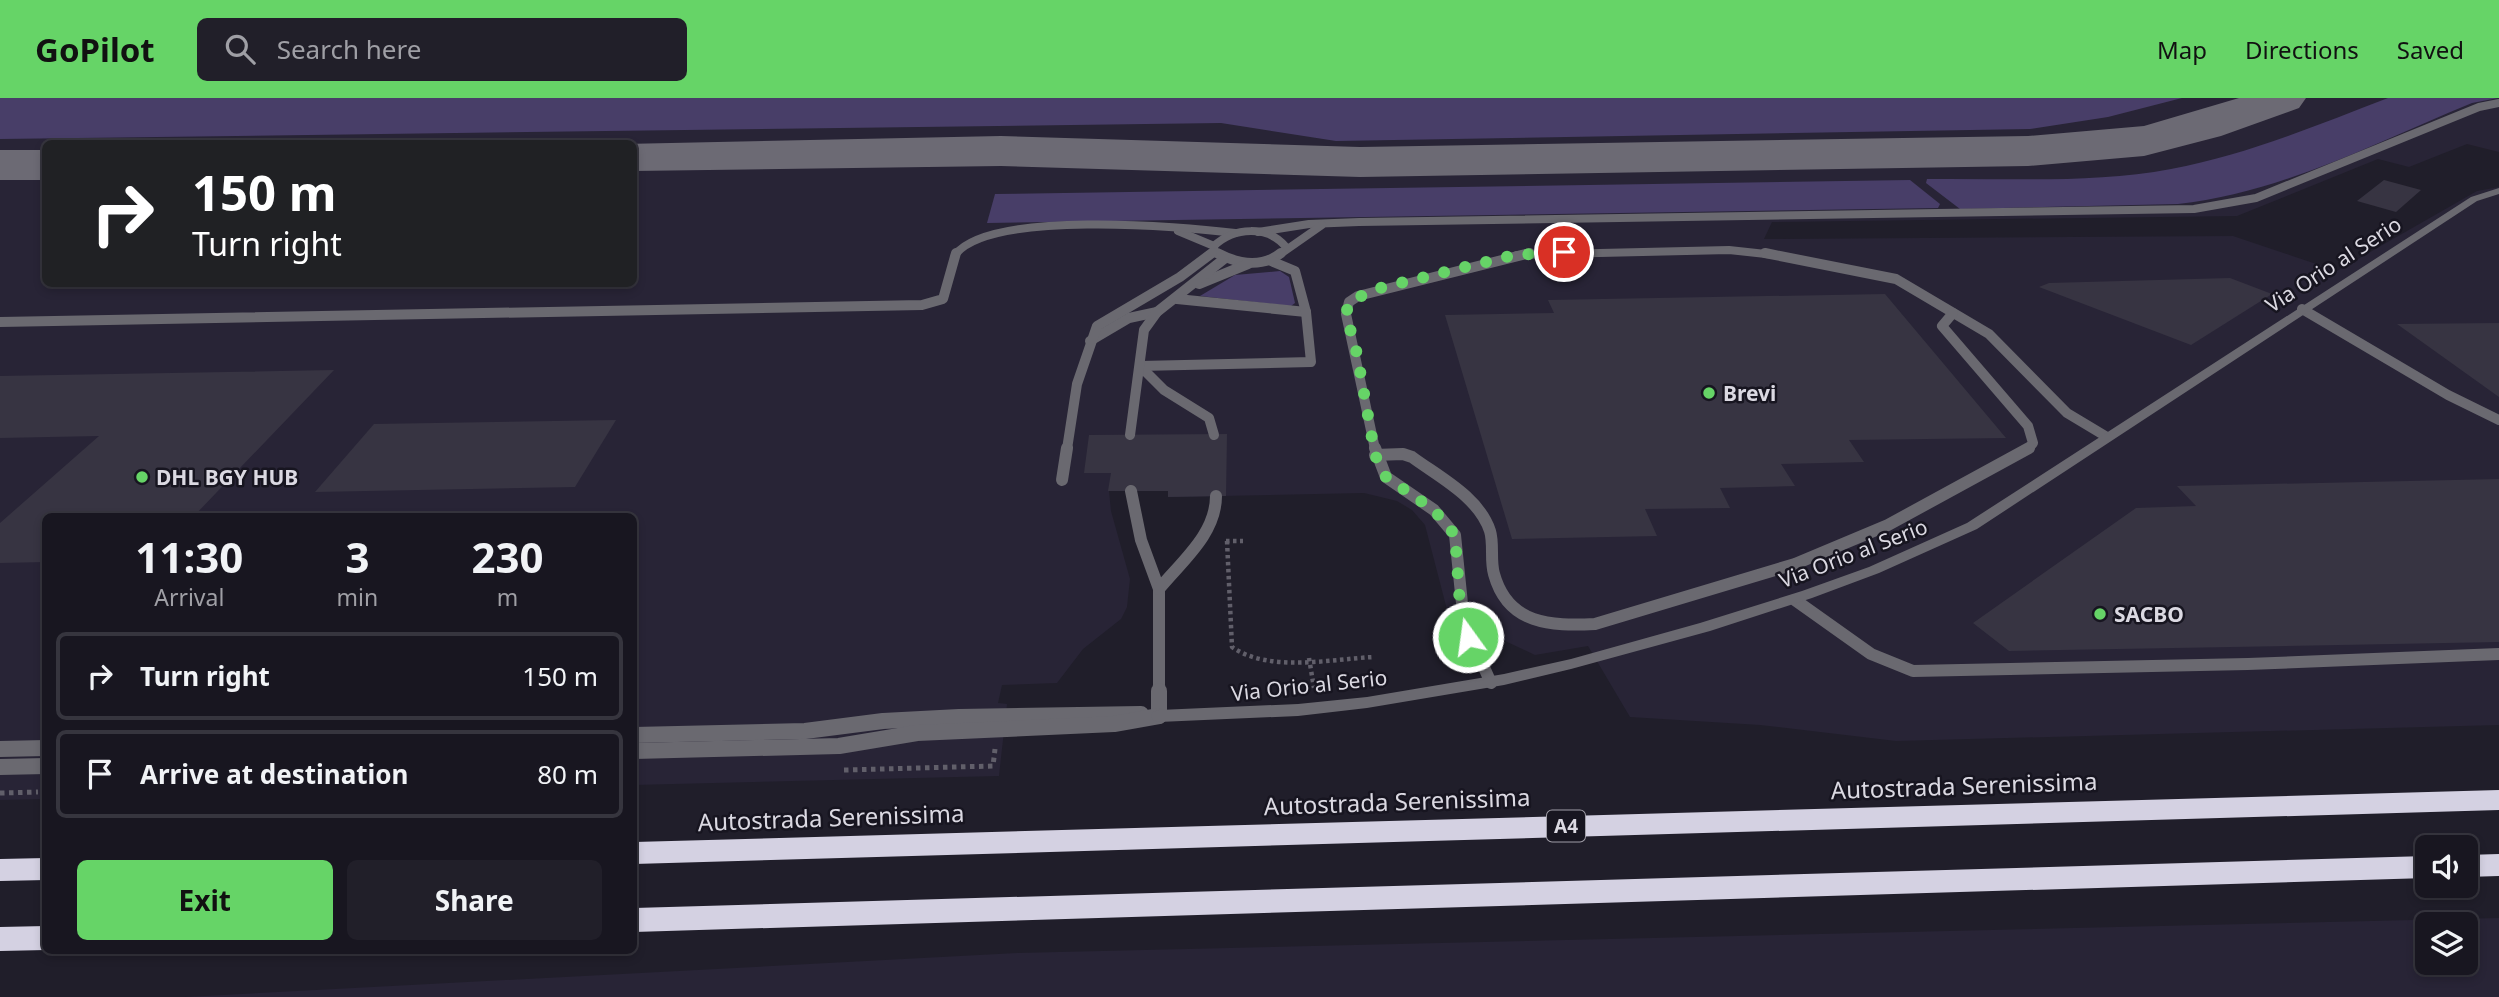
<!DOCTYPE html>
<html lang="en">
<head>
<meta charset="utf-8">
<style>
	body { margin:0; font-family:"Noto Sans",sans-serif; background:#211f29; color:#f1f3f6; height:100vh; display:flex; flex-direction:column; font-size:26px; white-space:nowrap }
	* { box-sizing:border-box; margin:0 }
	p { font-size:23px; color:#9f9fa5 }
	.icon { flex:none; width:38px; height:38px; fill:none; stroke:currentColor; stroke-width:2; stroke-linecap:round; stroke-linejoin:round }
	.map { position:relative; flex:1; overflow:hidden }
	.panel { position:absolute; left:42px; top:415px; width:595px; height:441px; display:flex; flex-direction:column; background:#181620; border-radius:10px; box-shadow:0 4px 10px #0003,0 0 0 2px #36353e }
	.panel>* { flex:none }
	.banner { position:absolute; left:42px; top:42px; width:595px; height:147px; border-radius:10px; box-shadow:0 4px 10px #0003,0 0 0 2px #36353e; background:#202124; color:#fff; overflow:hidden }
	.controls { position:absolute; left:2415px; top:737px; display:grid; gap:14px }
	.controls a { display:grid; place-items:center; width:63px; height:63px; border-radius:10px; background:#181620; box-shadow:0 4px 10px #0003,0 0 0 2px #36353e; font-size:35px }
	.pin { position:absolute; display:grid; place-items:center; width:60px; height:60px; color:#fff; margin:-30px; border:4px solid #fff; border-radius:50%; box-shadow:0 2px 7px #0007 }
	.me { position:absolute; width:77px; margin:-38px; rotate:346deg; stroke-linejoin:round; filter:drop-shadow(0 0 5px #0008) }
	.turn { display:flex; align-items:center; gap:24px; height:147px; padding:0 35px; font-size:32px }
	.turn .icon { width:91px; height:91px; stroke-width:2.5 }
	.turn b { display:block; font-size:49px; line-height:60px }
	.eta { display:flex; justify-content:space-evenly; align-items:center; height:119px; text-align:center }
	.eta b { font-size:42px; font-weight:700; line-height:49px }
	.action { display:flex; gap:14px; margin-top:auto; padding:14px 35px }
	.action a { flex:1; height:80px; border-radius:10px; background:#66d467; color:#111; font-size:28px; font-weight:700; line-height:80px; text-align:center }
	.action a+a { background:#211f29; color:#f1f3f6 }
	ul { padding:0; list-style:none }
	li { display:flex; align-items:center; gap:21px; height:88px; margin:0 14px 10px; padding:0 21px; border:4px solid #36353e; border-radius:10px }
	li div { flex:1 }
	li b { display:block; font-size:26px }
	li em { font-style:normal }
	header { display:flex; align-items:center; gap:42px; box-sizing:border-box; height:98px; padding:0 35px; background:#66d467; color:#111 }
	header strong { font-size:33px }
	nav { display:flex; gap:38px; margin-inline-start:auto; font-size:24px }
	.search { width:490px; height:63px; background:#211f29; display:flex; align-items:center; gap:18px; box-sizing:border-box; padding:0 24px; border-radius:10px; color:#9f9fa5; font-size:26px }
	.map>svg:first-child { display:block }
	.built { fill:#282436; fill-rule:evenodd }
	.green { fill:#483e68 }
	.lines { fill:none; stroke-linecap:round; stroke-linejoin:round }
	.taxiway { fill:#6c6a74; fill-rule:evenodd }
	.building { fill:#373442 }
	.path-far1 { stroke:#615f6a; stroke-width:4.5; stroke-dasharray:3.5 3.5; stroke-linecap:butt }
	.path { stroke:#615f6a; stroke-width:5; stroke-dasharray:4.5 4.5; stroke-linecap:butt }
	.lane-far3 { stroke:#6a6970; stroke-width:8 }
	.lane-far2 { stroke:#6a6970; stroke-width:10 }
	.lane-far1 { stroke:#6a6970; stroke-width:12 }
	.lane { stroke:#6a6970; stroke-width:16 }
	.street { fill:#6a6970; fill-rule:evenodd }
	.highway { fill:#d4d1e2; fill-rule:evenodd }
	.route { stroke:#66d467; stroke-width:12; stroke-dasharray:0 21.6 }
	.poi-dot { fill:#66d467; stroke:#171520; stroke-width:2.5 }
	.labels { text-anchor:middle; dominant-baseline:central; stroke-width:5; stroke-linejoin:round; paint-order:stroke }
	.shield { fill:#171520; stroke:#a09ea8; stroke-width:2 }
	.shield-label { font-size:19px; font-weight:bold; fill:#dbd9e2 }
	.street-label { font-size:21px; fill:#dbd9e2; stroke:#171520 }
	.poi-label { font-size:21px; font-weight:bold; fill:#dbd9e2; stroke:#171520; text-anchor:start }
	.near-street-label { font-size:24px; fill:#dbd9e2; stroke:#171520 }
</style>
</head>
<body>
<header>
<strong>GoPilot</strong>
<div class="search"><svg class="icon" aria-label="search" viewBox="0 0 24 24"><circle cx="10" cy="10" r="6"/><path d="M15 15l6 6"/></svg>Search here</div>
<nav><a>Map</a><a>Directions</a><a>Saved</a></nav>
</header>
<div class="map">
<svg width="2499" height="899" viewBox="0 0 2499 899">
	<rect width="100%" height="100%" fill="#201e2a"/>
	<g class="built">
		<path d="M0 0H2499V54L2467 46 2409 69 2378 61 2237 118 1772 124 1764 141 2233 138 2337 173 2477 93 2499 89V627L1896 643 1760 627 1630 619 1588 548 1535 557 1505 543 1484 527H1451L1425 427 1412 412 1397 403 1364 395 1168 399V393H1109L1111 413 1130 481 1127 509 1121 521 1083 551 1057 585 1002 587 998 605 1007 606 999 678 634 687V418H46L45 701 0 702ZM46 46H634V186H46Z"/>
		<path d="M2499 820V899H185L1017 855ZM2466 826V864H2427V826Z"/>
	</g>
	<g class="green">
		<polygon points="0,0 2182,0 2108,19 2030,31 1336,43 1221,25 0,41"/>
		<path d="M2388 0H2498L2472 5C2377 44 2281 95 2178 106L1960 111 1926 85 1927 81C2008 80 2092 86 2171 71 2247 57 2317 27 2388 0Z"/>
		<polygon points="1910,82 1940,106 1938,110 987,125 995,96"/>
		<polygon points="1280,173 1289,179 1295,205 1291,208 1200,198 1235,177"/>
	</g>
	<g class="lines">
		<g class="taxiway">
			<polygon points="2239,0 2306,0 2299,10 2221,38 2144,58 2028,68 1360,79 1001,68 634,73 634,46 624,46 1001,38 1360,49 2028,38 2144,28"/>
			<rect x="0" y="52" width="46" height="30"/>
		</g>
	</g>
	<g class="building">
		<polygon points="2384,82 2421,92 2396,114 2357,103"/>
		<polygon points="2230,180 2272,196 2191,247 2039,189 2049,185"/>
		<polygon points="1885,196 2006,340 1849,342 1864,364 1781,366 1795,388 1720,390 1730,410 1645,411 1657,438 1512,441 1445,217 1554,215 1548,202"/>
		<polygon points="2499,225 2499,299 2397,226"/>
		<polygon points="334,272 194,418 46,418 46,464 0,465 0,425 99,338 0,340 0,278"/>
		<polygon points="616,322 575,389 315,394 374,326"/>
		<polygon points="1227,336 1226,398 1168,399 1168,393 1108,393 1111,375 1084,375 1089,337"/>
		<polygon points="2499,381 2499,544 2009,553 1973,525 2136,410 2196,408 2177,388"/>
	</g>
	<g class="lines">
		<g class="path-far1">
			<polyline points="1226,443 1243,443"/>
			<path d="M1227 443 1232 549C1269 575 1331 561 1374 559"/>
			<polyline points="1309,560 1314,590"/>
		</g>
		<g class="path">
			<polyline points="844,672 993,668 995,651"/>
			<polyline points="0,695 38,694"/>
		</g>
		<g class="lane-far3">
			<polyline points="1178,133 1214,148"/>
			<polyline points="1258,134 1309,126 1359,124 2194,111 2256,100 2479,9 2499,5"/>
			<path d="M955 157C989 112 1180 128 1235 135"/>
			<polyline points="1209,157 1214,153"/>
			<path d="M1221 157 1214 153V148C1234 129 1268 127 1286 149"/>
			<polyline points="1279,157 1322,127"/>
			<polyline points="1517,157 1729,152 1775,157"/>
		</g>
		<g class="lane-far2">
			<path d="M1217 155C1238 166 1262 170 1281 155"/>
			<polyline points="1765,155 1896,181 1989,236 2067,315 2107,339"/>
			<polyline points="1199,186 1248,166"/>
			<polyline points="1177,201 1306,214"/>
			<polyline points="2302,211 2448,297 2499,322"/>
			<polyline points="1953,215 1942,228 2028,328 2033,345 2028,351"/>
			<polyline points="0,224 922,207 943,201 956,155"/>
			<polyline points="1090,243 1129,220 1157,214"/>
			<polyline points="1140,268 1311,264 1306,214 1295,173 1271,163"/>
			<polyline points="1140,268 1164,292 1209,320 1214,337"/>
			<polyline points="1130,337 1144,232 1157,214 1224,161"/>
			<polyline points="1067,351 1077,286 1097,228 1180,179 1212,155"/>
			<polyline points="1375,351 1346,216 1349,204 1358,198 1530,155"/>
		</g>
		<g class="lane-far1">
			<polyline points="1375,350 1386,379 1434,412 1455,437 1464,525 1491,585"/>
			<path d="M1375 357 1403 356 1412 359C1439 379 1479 399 1490 433 1494 446 1490 462 1494 476 1508 527 1551 528 1595 526L1795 466 1888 427 2029 350"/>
			<polyline points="1062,382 1067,350"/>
			<polyline points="1131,393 1141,442 1159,491 1159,595"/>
			<path d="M1159 491C1182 463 1216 436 1216 398"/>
			<polyline points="1795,502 1871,556 1913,573 2248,566 2499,556"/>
		</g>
		<g class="lane">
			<polyline points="1159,593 1159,618"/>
			<polyline points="634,637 805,633 883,623 959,619 1141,616"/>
			<polyline points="0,651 46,650"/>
			<polyline points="634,653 839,648 917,635 1114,626 1159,618"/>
			<polyline points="0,669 46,668"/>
		</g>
		<polygon class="street" points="2499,90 2499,96 2477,103 1977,431 1879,475 1812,500 1710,533 1571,571 1504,587 1367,610 1298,618 1159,624 1153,622 1151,618 1153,614 1159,612 1298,606 1367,599 1504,576 1571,561 1700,525 1802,493 1869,469 1967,425 2471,99"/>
		<g class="highway">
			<polygon points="2499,692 2499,712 634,766 634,744"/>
			<polygon points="2499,756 2499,778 2466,779 2466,757"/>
			<polygon points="2427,758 2427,780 634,834 634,810"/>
			<polygon points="46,760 46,782 0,783 0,761"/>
			<polygon points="46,828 46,852 0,853 0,829"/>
		</g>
	</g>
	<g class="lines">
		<polyline class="route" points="1468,539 1460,507 1455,437 1434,412 1386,379 1375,357 1357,256 1346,216 1349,204 1376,191 1514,157 1564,154"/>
	</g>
	<g class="poi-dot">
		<circle cx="1709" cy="295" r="7"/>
		<circle cx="142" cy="379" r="7"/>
		<circle cx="2100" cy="516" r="7"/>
	</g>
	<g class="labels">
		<rect class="shield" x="1547" y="712.5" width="38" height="31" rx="5"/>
		<g class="shield-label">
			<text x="1566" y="728">A4</text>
		</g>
		<g class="street-label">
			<text transform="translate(2333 166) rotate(-33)">Via Orio al Serio</text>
			<text transform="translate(1853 455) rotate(-21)">Via Orio al Serio</text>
			<text transform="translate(1309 587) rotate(-6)">Via Orio al Serio</text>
		</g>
		<g class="poi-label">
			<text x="1723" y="295">Brevi</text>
			<text x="156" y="379">DHL BGY HUB</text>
			<text x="2114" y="516">SACBO</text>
		</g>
		<g class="near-street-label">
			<text transform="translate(1964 687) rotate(-2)">Autostrada Serenissima</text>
			<text transform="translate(1397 703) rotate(-2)">Autostrada Serenissima</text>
			<text transform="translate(831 719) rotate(-2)">Autostrada Serenissima</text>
		</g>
	</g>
</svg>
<div class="controls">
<a><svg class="icon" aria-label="sound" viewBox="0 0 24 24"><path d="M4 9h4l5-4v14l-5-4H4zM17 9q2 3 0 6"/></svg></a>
<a><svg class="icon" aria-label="layers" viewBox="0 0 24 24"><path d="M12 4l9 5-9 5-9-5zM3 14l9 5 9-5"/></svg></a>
</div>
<div class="pin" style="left:1564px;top:154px;background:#d93025"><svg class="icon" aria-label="arrive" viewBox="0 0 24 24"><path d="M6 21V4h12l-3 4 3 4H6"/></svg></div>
<svg class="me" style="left:1468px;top:539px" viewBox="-20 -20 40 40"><circle r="17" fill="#66d467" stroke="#fff" stroke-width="3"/><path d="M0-11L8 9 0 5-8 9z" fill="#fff"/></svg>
<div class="banner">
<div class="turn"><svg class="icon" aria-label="right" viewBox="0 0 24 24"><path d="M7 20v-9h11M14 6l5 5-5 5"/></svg><div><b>150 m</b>Turn right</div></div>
</div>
<section class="panel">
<div class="eta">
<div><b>11:30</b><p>Arrival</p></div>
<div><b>3</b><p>min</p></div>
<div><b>230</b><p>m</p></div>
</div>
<ul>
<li><svg class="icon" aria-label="right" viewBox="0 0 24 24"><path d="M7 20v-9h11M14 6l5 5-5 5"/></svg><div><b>Turn right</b></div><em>150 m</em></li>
<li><svg class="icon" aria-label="arrive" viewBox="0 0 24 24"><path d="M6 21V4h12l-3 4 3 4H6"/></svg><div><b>Arrive at destination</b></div><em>80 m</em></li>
</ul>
<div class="action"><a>Exit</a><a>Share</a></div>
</section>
</div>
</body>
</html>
